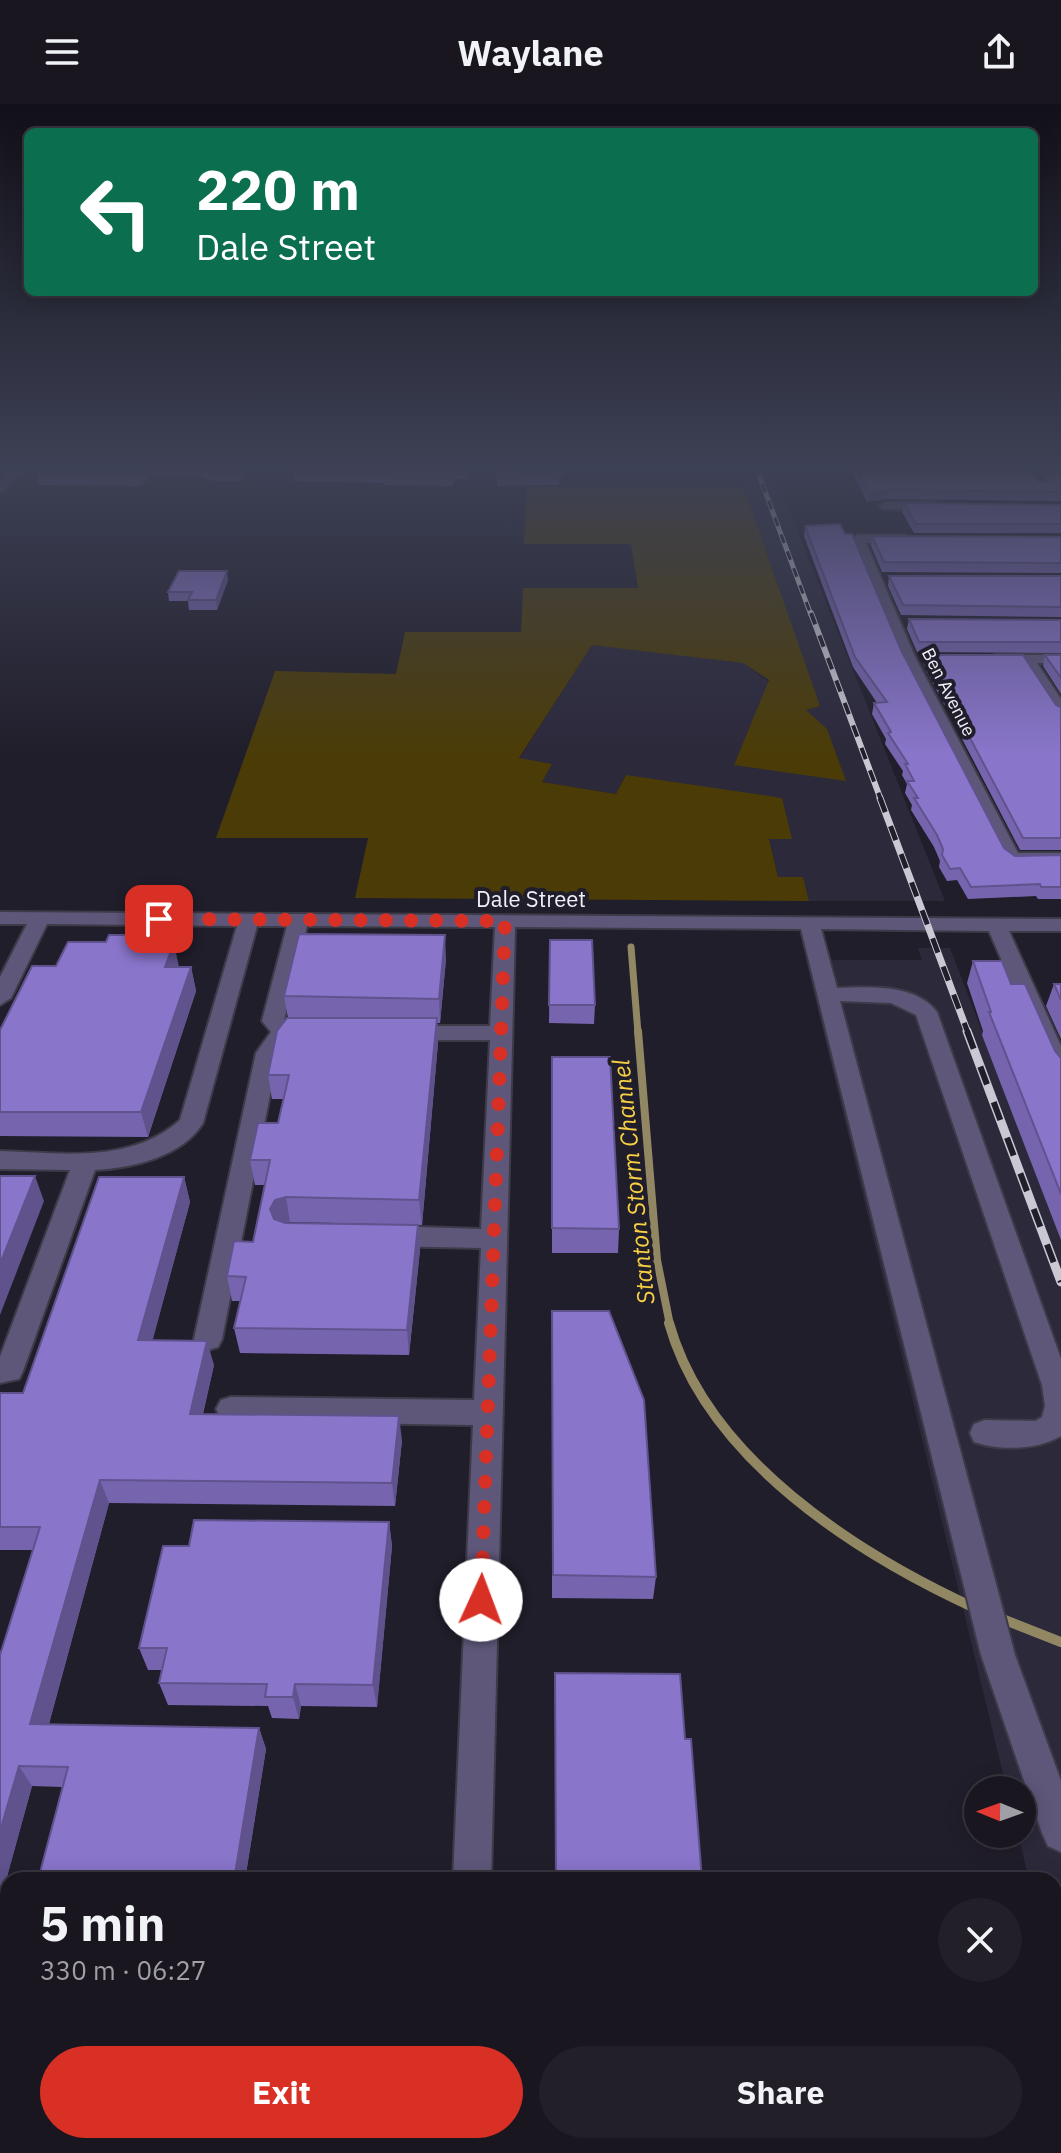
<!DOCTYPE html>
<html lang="en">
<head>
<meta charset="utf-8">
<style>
	body { margin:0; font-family:"IBM Plex Sans",sans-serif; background:#221f29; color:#f1f3f6; height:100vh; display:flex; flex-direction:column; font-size:30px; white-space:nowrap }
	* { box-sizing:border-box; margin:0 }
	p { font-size:26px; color:#9f9fa5 }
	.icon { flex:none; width:44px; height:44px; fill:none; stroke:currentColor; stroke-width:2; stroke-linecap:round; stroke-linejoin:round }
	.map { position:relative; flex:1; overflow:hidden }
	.sheet { position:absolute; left:0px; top:1768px; width:1062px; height:282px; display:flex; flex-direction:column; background:#191620; border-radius:24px 24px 0 0; box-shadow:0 4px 20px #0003,0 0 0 2px #37353e }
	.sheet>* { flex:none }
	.top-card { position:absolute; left:24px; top:24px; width:1014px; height:168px; border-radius:12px; box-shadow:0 4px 20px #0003,0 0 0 2px #37353e; background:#0b6e4f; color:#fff; overflow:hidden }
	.needle { width:52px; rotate:271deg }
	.controls { position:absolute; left:964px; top:1672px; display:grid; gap:16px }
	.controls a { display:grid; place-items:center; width:72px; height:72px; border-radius:50%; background:#191620; box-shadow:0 4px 20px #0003,0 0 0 2px #37353e; font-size:40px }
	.pin { position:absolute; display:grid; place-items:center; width:68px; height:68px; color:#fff; margin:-34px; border-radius:16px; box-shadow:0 4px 12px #0006 }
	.me { position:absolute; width:88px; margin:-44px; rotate:2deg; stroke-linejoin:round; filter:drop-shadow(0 0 6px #0008) }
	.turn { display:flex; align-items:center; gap:28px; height:168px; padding:0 40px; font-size:36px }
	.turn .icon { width:104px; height:104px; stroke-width:2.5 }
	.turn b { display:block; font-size:56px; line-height:68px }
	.round { display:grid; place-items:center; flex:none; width:84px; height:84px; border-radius:42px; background:#221f29 }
	.summary { display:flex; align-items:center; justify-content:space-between; height:136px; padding:0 40px }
	h1 { font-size:48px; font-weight:800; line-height:60px }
	.primary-button { display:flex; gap:16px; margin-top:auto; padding:16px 40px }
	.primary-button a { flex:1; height:92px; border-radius:48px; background:#d93025; color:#fff; font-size:32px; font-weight:800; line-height:92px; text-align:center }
	.primary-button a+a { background:#221f29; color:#f1f3f6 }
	header { display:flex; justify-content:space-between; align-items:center; height:104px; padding:0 40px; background:#191620; font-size:36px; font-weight:800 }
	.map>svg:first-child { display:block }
	.built { fill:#2c293b }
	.green { fill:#4b3c07 }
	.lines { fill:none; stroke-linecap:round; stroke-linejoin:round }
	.stream-far2 { stroke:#928763; stroke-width:7 }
	.stream-far1 { stroke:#928763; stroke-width:8 }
	.stream { stroke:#928763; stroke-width:10 }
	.minor-casing { stroke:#3e3b48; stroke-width:4 }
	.minor { fill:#5e577a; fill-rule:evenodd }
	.rail-far3-casing { stroke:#cac9d3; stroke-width:5 }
	.rail-far2-casing { stroke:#cac9d3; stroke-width:6 }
	.rail-far1-casing { stroke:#cac9d3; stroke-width:7 }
	.rail-casing { stroke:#cac9d3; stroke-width:9 }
	.rail-far3 { stroke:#211e2b; stroke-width:3; stroke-dasharray:9; stroke-linecap:butt }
	.rail-far2 { stroke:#211e2b; stroke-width:4; stroke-dasharray:12; stroke-linecap:butt }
	.rail-far1 { stroke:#211e2b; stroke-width:5; stroke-dasharray:15; stroke-linecap:butt }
	.rail { stroke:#211e2b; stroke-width:6; stroke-dasharray:19; stroke-linecap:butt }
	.wall { fill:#7665ae }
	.shaded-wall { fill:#60528d }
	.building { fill:#8975ca; stroke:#60528d; stroke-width:2 }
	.route { stroke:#d93025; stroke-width:14; stroke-dasharray:0 25.2 }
	.labels { text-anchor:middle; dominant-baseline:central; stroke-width:8; stroke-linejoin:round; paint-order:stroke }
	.far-street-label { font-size:18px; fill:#f1f0f9; stroke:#211e2b }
	.street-label { font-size:22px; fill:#f1f0f9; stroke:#211e2b }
	.water-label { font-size:24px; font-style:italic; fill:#f8d043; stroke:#211e2b }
</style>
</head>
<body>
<header><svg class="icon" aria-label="menu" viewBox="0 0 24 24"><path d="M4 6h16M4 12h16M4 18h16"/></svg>Waylane<svg class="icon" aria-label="share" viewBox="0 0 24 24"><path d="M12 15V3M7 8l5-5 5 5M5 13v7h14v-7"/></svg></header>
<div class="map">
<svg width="1061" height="2049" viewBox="0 0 1061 2049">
	<rect width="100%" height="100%" fill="#211e2b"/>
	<g class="built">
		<polygon points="737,363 772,363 945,797 809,797 803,773 778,773 769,734 792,734 626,671 616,690 541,678 552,660 519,655 592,540 743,559 806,605 819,602"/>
		<polygon points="918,844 950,844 1061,1134 1061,1907 1054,1878 1054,1776 1029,1776 1018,1730 1022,1730 1022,1686 1007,1686 806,856 922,856"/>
	</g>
	<polygon class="green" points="527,383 744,384 820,602 806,606 827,625 846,677 734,661 769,576 743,559 592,541 519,654 552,660 542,678 616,690 626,671 782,694 792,735 769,735 778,773 803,773 809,797 355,794 368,734 216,734 275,567 396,570 405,528 521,528 523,484 638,484 631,440 524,440"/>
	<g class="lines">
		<polyline class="stream-far2" points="631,843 638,929"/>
		<polyline class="stream-far1" points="638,927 657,1156 670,1221"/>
		<g class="stream">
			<path d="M669 1219C707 1355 857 1450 977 1505"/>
			<polyline points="997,1513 1061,1538"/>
		</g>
		<defs>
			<g id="minor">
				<polygon points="15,363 27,363 0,389 0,379"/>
				<polygon points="886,398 935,398 941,402 935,406 882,405 880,402"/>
				<polygon points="903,431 907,432 907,438 866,439 916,555 1018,749 1061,749 1061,761 1005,759 902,555 852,435 858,431"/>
				<polygon points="995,551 1061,551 1061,559 1037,559 1061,595 1061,612 1055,610 1022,559 990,558 988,555"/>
				<path d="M0 808 1061 815V827H1009L1061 942V975L1053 973 1050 968 989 827 821 825 837 884C868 883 915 879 937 908L1061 1255V1332C1038 1346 1000 1347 974 1338L970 1329 974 1320 985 1316 1035 1317 1042 1313 1045 1302 1042 1281 916 911 891 899 840 897 1015 1551 1061 1677V1748L1048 1742 1042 1729 981 1551 801 825 515 823 491 1776H453L473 1321 231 1317 221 1314 216 1305 221 1296 231 1293 474 1296 481 1144 388 1142 379 1139 375 1132 379 1125 388 1122 481 1125 490 936H406L398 934 395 929 398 924 406 922H490L495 823 307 822 284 916 289 921 317 923 320 928 317 933 289 935 278 950 222 1235 218 1243 208 1246 198 1243 194 1235 256 949 271 928 262 917 287 822H257L203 1019C182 1053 132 1064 95 1066L23 1267 19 1275 0 1279V1253L70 1066 0 1065V1047C62 1049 131 1060 180 1016L237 822 47 820 11 894 0 901V873L27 820H0Z"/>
			</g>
		</defs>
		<use href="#minor" class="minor-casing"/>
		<use href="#minor" class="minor"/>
		<defs>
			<polyline id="rail-far3" points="756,363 811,511"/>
			<polyline id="rail-far2" points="811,509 881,696"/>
			<polyline id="rail-far1" points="880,694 968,929"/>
			<polyline id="rail" points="967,927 1061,1178"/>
		</defs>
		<use href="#rail-far3" class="rail-far3-casing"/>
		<use href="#rail-far2" class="rail-far2-casing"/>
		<use href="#rail-far1" class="rail-far1-casing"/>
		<use href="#rail" class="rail-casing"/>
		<use href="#rail-far3" class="rail-far3"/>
		<use href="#rail-far2" class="rail-far2"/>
		<use href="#rail-far1" class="rail-far1"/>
		<use href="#rail" class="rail"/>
	</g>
	<g class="wall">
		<polygon points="45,363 249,363 241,377 216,377 202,374 202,371 150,371 142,382 39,381 37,371"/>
		<polygon points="470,363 468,375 456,375 452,382 384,381 384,379 294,377 293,369"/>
		<polygon points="497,363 563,363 563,373 559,373 559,381 497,382"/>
		<polygon points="850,363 1025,363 1039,378 1048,378 1035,363 1061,363 1061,397 886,395 867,398"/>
		<polygon points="904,399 1061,401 1061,429 914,429 902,408"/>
		<polygon points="805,422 901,546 1004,744 1015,752 1061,751 1061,795 1038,795 1036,792 968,795 957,776 947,777 939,763 940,757 934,743 911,706 912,701 905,689 907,680 902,671 903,667 885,640 886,635 872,610 874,599 877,599 853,563 804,432"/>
		<polygon points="872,432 1061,433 1061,469 882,468 871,442"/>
		<polygon points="889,472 1061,472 1061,513 901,511 888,482"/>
		<polygon points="228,476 217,506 189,506 188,497 169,497 168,488"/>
		<polygon points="909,515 1061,516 1061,549 917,548 907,525"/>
		<polygon points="926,551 1061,603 1061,746 1020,746 924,562"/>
		<polygon points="1045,551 1061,551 1061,590 1043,562"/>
		<polygon points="550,836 595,901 594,920 549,919"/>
		<polygon points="106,838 140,839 179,863 191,863 196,887 148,1033 0,1032 0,926 56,862"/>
		<polygon points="446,855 440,919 437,919 438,939 422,1121 290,1118 286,1119 418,1121 420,1146 409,1251 240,1249 234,1224 240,1197 232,1197 227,1172 253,1138 265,1081 255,1081 250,1056 278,1019 283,995 272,995 268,971 288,914 284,892"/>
		<polygon points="973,857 1011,880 1055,947 1061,954 1061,1136 982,931 983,927 967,879"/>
		<polygon points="1054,880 1061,880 1061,935 1046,902"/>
		<polygon points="552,953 619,1125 618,1149 552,1149"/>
		<polygon points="184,1073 190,1098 152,1237 214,1261 203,1310 402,1336 395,1402 109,1399 49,1620 259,1624 266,1645 245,1776 38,1776 62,1683 32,1682 0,1798 0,1551 33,1446 0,1446 0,1289 23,1289"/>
		<polygon points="552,1232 656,1473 653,1495 552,1494"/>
		<polygon points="389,1418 392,1442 377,1603 301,1602 299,1615 272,1614 268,1602 168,1601 159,1579 162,1566 148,1566 139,1544 189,1442"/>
		<polygon points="555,1569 685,1635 702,1776 555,1776"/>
	</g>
	<g class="shaded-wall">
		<polygon points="147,363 148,363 150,371 142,382 140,372"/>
		<polygon points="242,363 249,363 241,377 240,368"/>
		<polygon points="456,367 456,375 452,382 452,373"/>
		<polygon points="888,386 886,395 867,398 869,389"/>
		<polygon points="227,467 228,476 217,506 216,496"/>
		<polygon points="445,831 446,855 440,919 439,895"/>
		<polygon points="174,839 179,863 165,863"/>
		<polygon points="191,863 196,887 148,1033 141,1008"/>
		<polygon points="437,914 438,939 422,1121 419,1096"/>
		<polygon points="35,1072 44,1097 0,1211 0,1160"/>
		<polygon points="184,1073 190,1098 146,1261 138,1236"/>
		<polygon points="286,1093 290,1118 280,1121 274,1130 270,1105 275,1096"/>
		<polygon points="418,1121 420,1146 409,1251 407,1226"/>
		<polygon points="207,1237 214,1261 197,1334 190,1310"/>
		<polygon points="399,1312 402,1336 395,1402 392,1379"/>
		<polygon points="100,1376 109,1399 43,1641 30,1620"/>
		<polygon points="389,1418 392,1442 377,1603 373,1581"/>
		<polygon points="295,1580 301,1602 299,1615 293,1593"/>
		<polygon points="259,1624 266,1645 245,1776 234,1776"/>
		<polygon points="19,1662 32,1682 0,1798 0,1727"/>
		<polygon points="332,2042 339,2042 339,2049 331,2049"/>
	</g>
	<g class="building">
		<polygon points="45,363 147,363 140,372 37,371"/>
		<polygon points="202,363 242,363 240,368 214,368 200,365"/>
		<polygon points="296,363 469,363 468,367 456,367 452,373 384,373 385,370 293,369"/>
		<polygon points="497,363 563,363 563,364 559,364 559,372 497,373"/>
		<polygon points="855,363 1025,363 1039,378 1051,378 1052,372 1044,363 1061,363 1061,388 888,386 869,389"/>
		<polygon points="904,399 1061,401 1061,420 916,420"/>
		<polygon points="840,420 845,430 852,430 901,546 1004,744 1015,752 1061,751 1061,783 1041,783 1040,780 971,783 960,764 950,765 942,751 943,745 937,731 914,694 918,694 907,677 914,677 905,660 908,660 888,629 891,628 874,599 887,598 855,553 805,422"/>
		<polygon points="872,432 1061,433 1061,459 884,458"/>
		<polygon points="179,467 227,467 216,496 188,496 192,488 168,488"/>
		<polygon points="889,472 1061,472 1061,503 903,501"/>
		<polygon points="909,515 1061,516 1061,538 919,538"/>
		<polygon points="926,551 1023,551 1056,601 1061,603 1061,734 1023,734"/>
		<polygon points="1045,551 1061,551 1061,574"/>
		<polygon points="299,830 445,831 439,895 284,892"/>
		<polygon points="109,831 138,831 135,839 174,839 165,863 191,863 141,1008 0,1008 0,926 32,862 56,862 68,838 106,838"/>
		<polygon points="550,836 592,836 595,901 549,901"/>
		<polygon points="973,857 1002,857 1011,880 1025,880 1055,947 1061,954 1061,1090 989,908 991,908"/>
		<polygon points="1054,880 1061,880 1061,896"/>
		<polygon points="287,914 437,914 419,1096 286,1093 275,1096 270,1105 274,1115 285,1119 418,1121 407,1226 234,1224 246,1173 227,1172 234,1137 253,1138 270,1056 250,1056 258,1019 278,1019 289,971 268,971 277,927"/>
		<polygon points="552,953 610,953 619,1125 552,1124"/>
		<polygon points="0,1072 35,1072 0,1160"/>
		<polygon points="99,1073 184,1073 138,1236 207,1237 190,1310 399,1312 392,1379 100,1376 30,1620 259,1624 234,1776 38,1776 68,1663 19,1662 0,1727 0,1551 40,1423 0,1423 0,1289 23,1289"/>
		<polygon points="552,1207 609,1207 644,1296 656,1473 553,1471"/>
		<polygon points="194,1416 389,1418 373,1581 295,1580 293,1593 265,1593 267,1580 159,1579 167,1544 139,1544 163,1442 189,1442"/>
		<polygon points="555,1569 680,1570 685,1635 691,1635 702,1776 556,1776"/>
		<polygon points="4,1905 8,1905 8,2042 332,2042 331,2049 0,2049 0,1922"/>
	</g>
	<linearGradient id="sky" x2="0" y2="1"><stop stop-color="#121018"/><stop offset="0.56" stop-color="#3d4155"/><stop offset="1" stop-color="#3d4155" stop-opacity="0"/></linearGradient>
	<rect width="1061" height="650" fill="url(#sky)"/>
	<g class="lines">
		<polyline class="route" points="159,815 505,817 481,1496"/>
	</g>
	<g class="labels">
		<g class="far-street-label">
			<text transform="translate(949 588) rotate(63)">Ben Avenue</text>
		</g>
		<g class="street-label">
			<text x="531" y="794">Dale Street</text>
		</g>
		<g class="water-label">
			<text transform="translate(633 1078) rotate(-96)">Stanton Storm Channel</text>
		</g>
	</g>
</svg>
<div class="controls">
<a><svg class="needle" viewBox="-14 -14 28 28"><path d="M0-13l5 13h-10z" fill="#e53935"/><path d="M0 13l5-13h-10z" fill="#9f9fa5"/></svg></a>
</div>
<div class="pin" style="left:159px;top:815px;background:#d93025"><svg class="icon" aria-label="arrive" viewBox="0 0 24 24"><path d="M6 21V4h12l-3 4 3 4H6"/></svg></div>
<svg class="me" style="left:481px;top:1496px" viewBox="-20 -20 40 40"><circle r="19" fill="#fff"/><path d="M0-13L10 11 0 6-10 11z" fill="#d93025"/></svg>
<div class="top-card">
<div class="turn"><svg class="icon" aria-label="left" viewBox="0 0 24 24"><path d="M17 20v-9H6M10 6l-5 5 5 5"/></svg><div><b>220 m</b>Dale Street</div></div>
</div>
<section class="sheet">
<div class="summary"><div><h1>5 min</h1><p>330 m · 06:27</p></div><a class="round"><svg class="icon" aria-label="close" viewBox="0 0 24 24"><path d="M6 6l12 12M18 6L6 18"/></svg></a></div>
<div class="primary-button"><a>Exit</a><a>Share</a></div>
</section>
</div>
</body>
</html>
